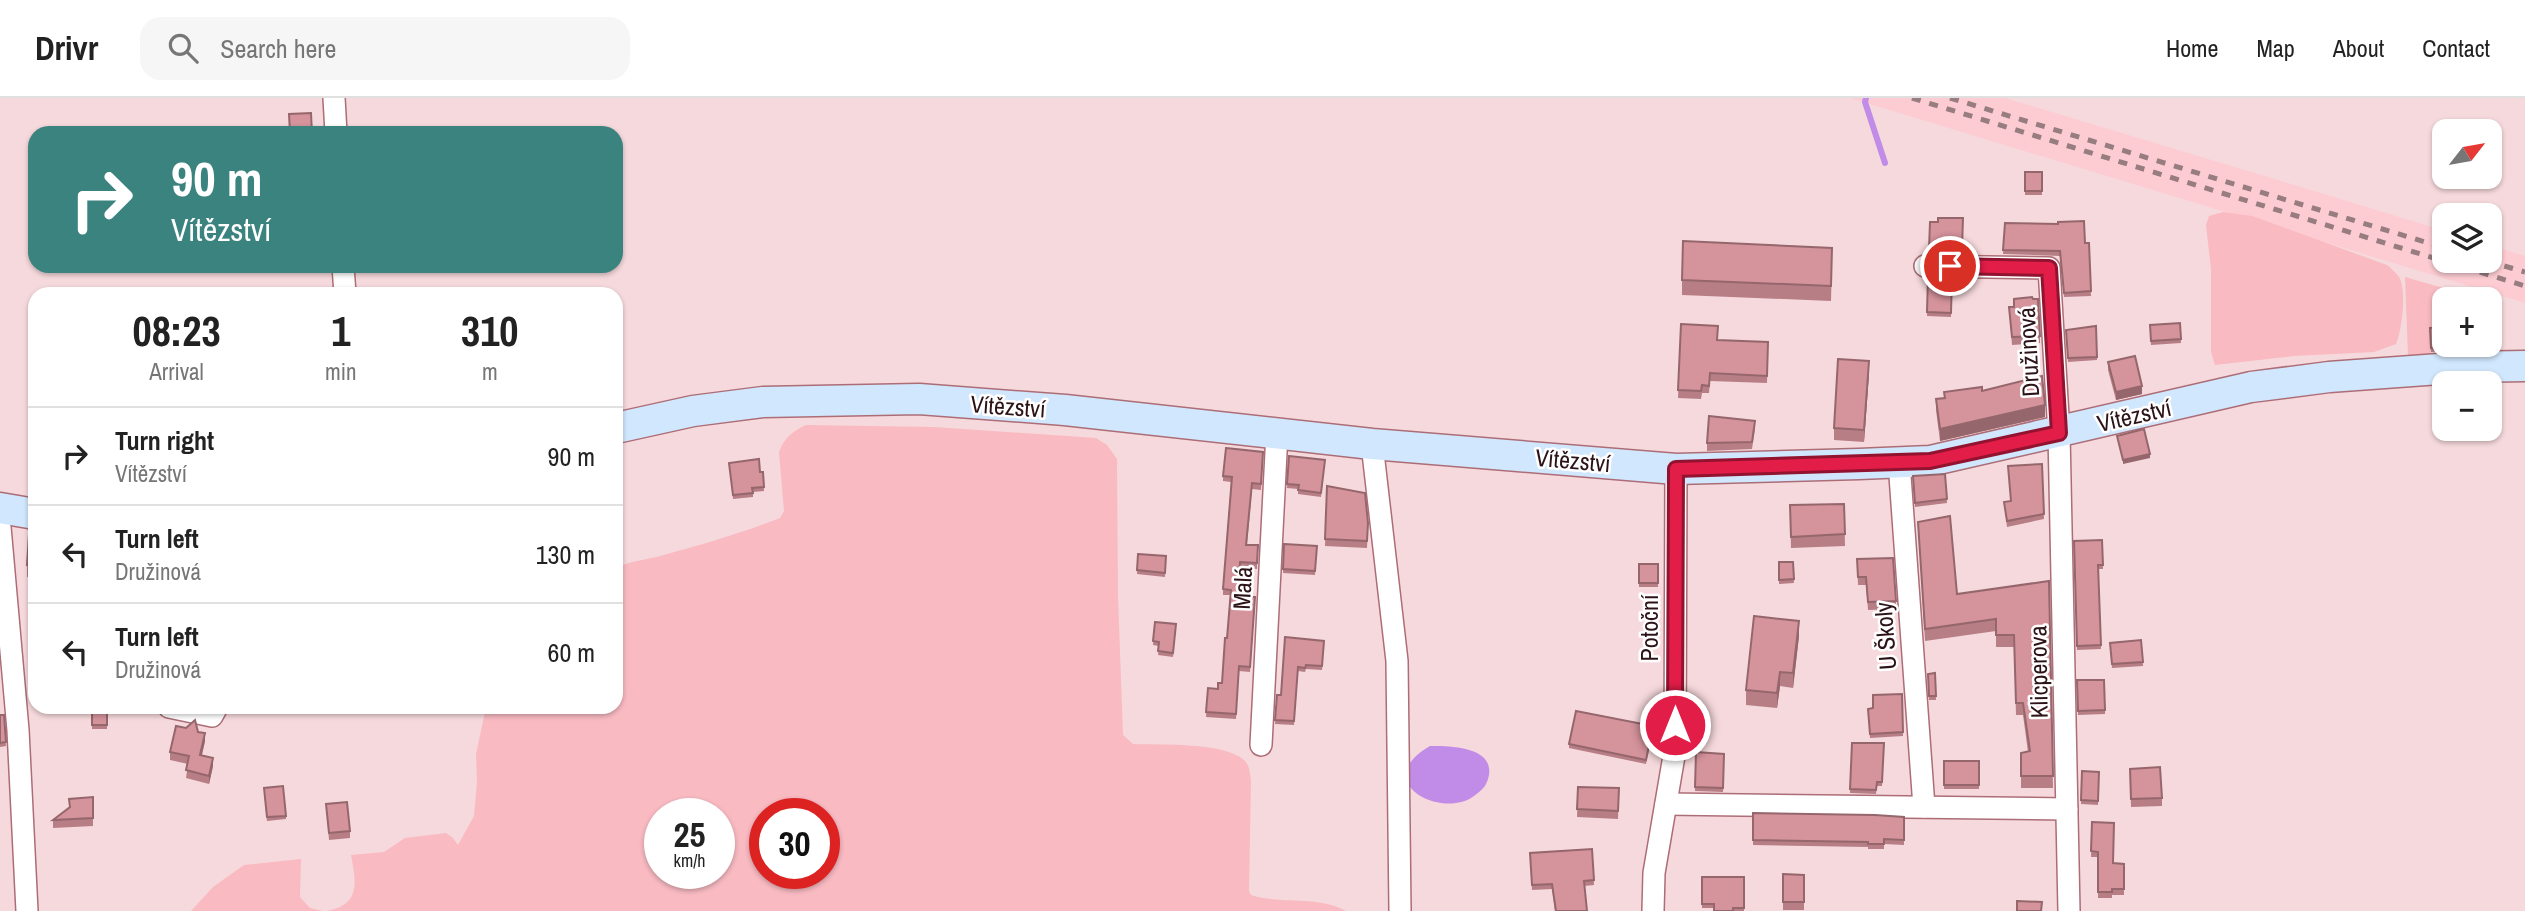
<!DOCTYPE html>
<html lang="en">
<head>
<meta charset="utf-8">
<style>
	body { margin:0; font-family:"Archivo Narrow",sans-serif; background:#f6f6f6; color:#222; height:100vh; display:flex; flex-direction:column; font-size:26px; white-space:nowrap }
	* { box-sizing:border-box; margin:0 }
	p { font-size:23px; color:#767676 }
	.icon { flex:none; width:38px; height:38px; fill:none; stroke:currentColor; stroke-width:2; stroke-linecap:round; stroke-linejoin:round }
	.map { position:relative; flex:1; overflow:hidden }
	.side { position:absolute; left:28px; top:189px; width:595px; height:427px; display:flex; flex-direction:column; background:#fff; border-radius:21px; box-shadow:0 2px 5px #0004 }
	.side>* { flex:none }
	.hud { position:absolute; left:28px; top:28px; width:595px; height:147px; border-radius:21px; box-shadow:0 2px 5px #0004; background:#3b837f; color:#fff; overflow:hidden }
	.needle { width:46px; rotate:59deg }
	.buttons { position:absolute; left:2432px; top:21px; display:grid; gap:14px }
	.buttons a { display:grid; place-items:center; width:70px; height:70px; border-radius:14px; background:#fff; box-shadow:0 2px 5px #0004; font-size:35px }
	.speed { position:absolute; left:644px; top:700px; display:flex; gap:14px; font-size:35px; font-weight:700; text-align:center }
	.speed>* { display:grid; place-content:center; width:91px; height:91px; border-radius:50%; background:#fff; box-shadow:0 2px 5px #0004; line-height:1 }
	.speed small { font-size:18px; font-weight:400 }
	.speed .limit { border:10px solid #d22; background:#fff; color:#111 }
	.pin { position:absolute; display:grid; place-items:center; width:60px; height:60px; color:#fff; margin:-30px; border:4px solid #fff; border-radius:50%; box-shadow:0 2px 7px #0007 }
	.me { position:absolute; width:77px; margin:-38px; rotate:0deg; stroke-linejoin:round; filter:drop-shadow(0 0 5px #0008) }
	.turn { display:flex; align-items:center; gap:24px; height:147px; padding:0 28px; font-size:32px }
	.turn .icon { width:91px; height:91px; stroke-width:2.5 }
	.turn b { display:block; font-size:49px; line-height:60px }
	.eta { display:flex; justify-content:space-evenly; align-items:center; height:119px; text-align:center }
	.eta b { font-size:42px; font-weight:800; line-height:49px }
	ul { padding:0; list-style:none }
	li { display:flex; align-items:center; gap:21px; height:98px; padding:0 28px; border-top:2px solid #e0e0e0 }
	li div { flex:1 }
	li b { display:block; font-size:26px }
	li em { font-style:normal }
	header { display:flex; align-items:center; gap:42px; box-sizing:border-box; height:98px; padding:0 35px; background:#fff; border-bottom:2px solid #e0e0e0 }
	header strong { font-size:33px }
	nav { display:flex; gap:38px; margin-inline-start:auto; font-size:24px }
	.search { width:490px; height:63px; background:#f6f6f6; display:flex; align-items:center; gap:18px; box-sizing:border-box; padding:0 24px; border-radius:21px; color:#767676; font-size:26px }
	.map>svg:first-child { display:block }
	.built { fill:#fcccd2 }
	.green { fill:#f9bac2; fill-rule:evenodd }
	.water { fill:#c18ce7 }
	.lines { fill:none; stroke-linecap:round; stroke-linejoin:round }
	.stream { stroke:#c18ce7; stroke-width:6 }
	.street-casing { stroke:#ac6d76; stroke-width:24 }
	.secondary-casing { stroke:#ac6d76; stroke-width:33 }
	.street { stroke:#fff; stroke-width:21 }
	.secondary { stroke:#d1e7fd; stroke-width:30 }
	.rail { stroke:#977c80; stroke-width:5; stroke-dasharray:9 9; stroke-linecap:butt }
	.wall { fill:#b77e86 }
	.shaded-wall { fill:#95676d }
	.building { fill:#d5939c; stroke:#95676d; stroke-width:2 }
	.route-casing { stroke:#92132f; stroke-width:18 }
	.route { stroke:#e11d48; stroke-width:12 }
	.labels { text-anchor:middle; dominant-baseline:central; stroke-width:5; stroke-linejoin:round; paint-order:stroke }
	.street-label { font-size:24px; fill:#2c1317; stroke:#fff }
</style>
</head>
<body>
<header>
<strong>Drivr</strong>
<div class="search"><svg class="icon" aria-label="search" viewBox="0 0 24 24"><circle cx="10" cy="10" r="6"/><path d="M15 15l6 6"/></svg>Search here</div>
<nav><a>Home</a><a>Map</a><a>About</a><a>Contact</a></nav>
</header>
<div class="map">
<svg width="2525" height="813" viewBox="0 0 2525 813">
	<rect width="100%" height="100%" fill="#f6d9dc"/>
	<polygon class="built" points="1850,0 2005,0 2301,89 2445,133 2445,163 2490,163 2490,147 2525,158 2525,205"/>
	<g class="green">
		<path d="M2223 114 2252 118 2387 167C2391 170 2396 175 2399 179 2407 192 2402 232 2396 246L2374 254 2294 258 2215 267 2211 254V171L2206 127 2209 118Z"/>
		<polygon points="2405,179 2471,198 2471,201 2445,201 2445,233 2430,234 2431,257 2408,258"/>
		<path d="M806 327 934 329 1096 340 1107 347 1117 361 1118 498 1123 637 1133 646C1160 647 1224 644 1244 662 1250 668 1250 675 1251 683L1249 793 1251 797C1281 807 1318 797 1346 813H327C361 807 356 784 351 757L384 754 405 740 446 735 453 740 458 747 474 718 477 684 476 656 486 609H616V470C632 462 647 462 664 457 704 446 742 435 780 420L784 413 779 354C784 340 793 333 806 327ZM660 716H719V775H660ZM765 716H824V775H765Z"/>
		<polygon points="301,761 300,799 310,810 323,813 191,813 213,789 244,767"/>
	</g>
	<path class="water" d="M1430 648C1449 648 1493 648 1489 677 1487 688 1482 692 1474 698 1442 722 1368 684 1430 648Z"/>
	<g class="lines">
		<polyline class="stream" points="1866,0 1865,4 1885,65"/>
		<defs>
			<g id="street">
				<polyline points="334,0 336,35"/>
				<polyline points="343,168 345,196"/>
				<polyline points="1925,168 2049,170 2059,335 2069,813"/>
				<polyline points="1372,346 1397,563 1400,813"/>
				<polyline points="1899,364 1924,709"/>
				<polyline points="0,429 18,632 27,813"/>
				<polyline points="169,609 212,618 217,609"/>
				<polyline points="1261,647 1277,335"/>
				<polyline points="1666,706 2067,711"/>
				<polyline points="1653,813 1654,775 1675,652 1676,371"/>
			</g>
			<g id="secondary">
				<polyline points="616,330 693,313 763,304 919,301 1065,312 1372,346 1676,371 1859,366 1930,363 2251,289 2329,279 2467,269 2525,268"/>
				<polyline points="0,410 35,416"/>
			</g>
		</defs>
		<use href="#street" class="street-casing"/>
		<use href="#secondary" class="secondary-casing"/>
		<use href="#street" class="street"/>
		<use href="#secondary" class="secondary"/>
		<g class="rail">
			<polyline points="1912,0 2525,188"/>
			<polyline points="1950,0 2445,150"/>
			<polyline points="2487,163 2525,174"/>
		</g>
	</g>
	<g class="wall">
		<rect x="2025" y="74" width="17" height="23"/>
		<polygon points="1963,120 1962,155 1929,155 1930,124 1938,124"/>
		<polygon points="2005,125 2085,145 2089,145 2091,198 2064,199 2060,158 2003,156"/>
		<polygon points="1832,164 1831,203 1682,197 1682,182"/>
		<polygon points="1928,177 1952,178 1951,219 1927,218"/>
		<polygon points="2009,209 2040,238 2040,245 2012,247"/>
		<polygon points="2180,225 2181,245 2151,247 2150,227"/>
		<polygon points="1681,226 1717,242 1768,244 1767,285 1710,283 1709,295 1702,295 1701,301 1678,300"/>
		<polygon points="2096,228 2097,262 2068,264 2066,232"/>
		<polygon points="2430,230 2460,247 2460,252 2431,254"/>
		<polygon points="2108,264 2142,296 2116,302 2108,272"/>
		<polygon points="1869,275 1864,344 1834,342 1834,330"/>
		<polygon points="1982,293 2045,319 1940,343 1936,312 1936,301 1944,300 1944,294"/>
		<polygon points="1755,331 1752,351 1707,353 1707,345"/>
		<polygon points="1263,354 1261,392 1252,391 1247,447 1258,447 1257,471 1240,470 1238,491 1246,498 1255,504 1250,574 1239,573 1236,621 1206,619 1208,590 1218,591 1222,585 1227,540 1230,497 1223,497 1223,491 1231,384 1223,383 1223,378"/>
		<polygon points="1289,358 1325,362 1321,399 1298,396 1298,391 1287,390"/>
		<polygon points="2042,366 2044,421 2007,429 2004,404 2011,403"/>
		<polygon points="729,369 763,374 764,393 753,394 753,399 733,401"/>
		<polygon points="1945,376 1947,405 1915,409 1913,378"/>
		<polygon points="1327,388 1368,425 1367,450 1325,448"/>
		<polygon points="1844,406 1845,448 1791,450 1790,407"/>
		<polygon points="1918,424 1957,496 2049,483 2053,690 2021,690 2021,655 2028,654 2023,617 2016,617 2014,549 1996,549 1996,533 1925,543"/>
		<polygon points="35,437 35,479 27,479 27,467"/>
		<polygon points="2102,442 2103,471 2098,471 2101,551 2077,552 2074,443"/>
		<polygon points="1284,446 1317,448 1315,477 1283,475"/>
		<polygon points="1138,456 1166,458 1165,479 1137,476"/>
		<polygon points="1857,461 1896,503 1896,511 1868,512 1866,487 1858,487"/>
		<polygon points="1779,464 1793,464 1794,485 1779,486"/>
		<rect x="1639" y="466" width="19" height="23"/>
		<polygon points="1155,524 1176,526 1173,559 1158,557 1159,548 1153,547"/>
		<polygon points="1799,538 1793,590 1780,588 1777,610 1746,607 1746,592"/>
		<polygon points="1285,539 1324,543 1322,572 1306,571 1305,574 1298,573 1294,627 1275,626 1277,597 1281,597"/>
		<polygon points="2141,542 2143,568 2112,570 2110,545"/>
		<polygon points="1935,575 1936,602 1929,602 1928,576"/>
		<polygon points="2077,582 2105,612 2105,616 2078,617"/>
		<polygon points="1902,596 1903,638 1870,640 1868,611 1873,610"/>
		<rect x="92" y="609" width="15" height="22"/>
		<polygon points="390,609 440,609 440,610 390,613"/>
		<polygon points="0,617 4,617 6,648 0,649"/>
		<polygon points="1653,632 1646,666 1569,650 1569,646"/>
		<polygon points="198,634 205,643 202,657 213,668 209,686 186,680 188,666 170,662 170,654"/>
		<polygon points="1852,645 1884,645 1882,688 1877,688 1876,696 1850,695"/>
		<polygon points="1696,654 1724,656 1723,694 1695,693"/>
		<rect x="1944" y="663" width="35" height="28"/>
		<polygon points="2130,671 2162,700 2162,708 2131,709"/>
		<polygon points="2082,673 2099,674 2098,707 2081,706"/>
		<polygon points="1578,689 1619,690 1618,721 1577,719"/>
		<polygon points="264,694 286,718 286,721 267,723"/>
		<polygon points="93,699 93,728 53,730 53,722 69,710 69,701"/>
		<polygon points="326,706 350,733 350,740 329,742"/>
		<polygon points="1753,715 1904,719 1904,747 1884,746 1884,751 1868,751 1868,749 1753,747"/>
		<polygon points="2092,724 2113,765 2124,766 2124,797 2112,797 2112,800 2098,800 2098,759 2091,759"/>
		<polygon points="1592,751 1594,787 1584,788 1587,813 1555,813 1552,791 1532,792 1530,755"/>
		<polygon points="1783,776 1804,777 1804,812 1783,812"/>
		<polygon points="1702,779 1744,779 1744,813 1714,813 1714,810 1702,810"/>
	</g>
	<g class="shaded-wall">
		<polygon points="1869,263 1869,275 1864,344 1864,332"/>
		<polygon points="2142,288 2142,296 2116,302 2116,294"/>
		<polygon points="2045,307 2045,319 1940,343 1940,331"/>
		<polygon points="2150,356 2150,360 2123,366 2123,362"/>
		<polygon points="1799,523 1799,538 1793,590 1793,575"/>
		<polygon points="1780,574 1780,588 1777,610 1777,595"/>
		<polygon points="205,635 205,643 200,664 200,657"/>
		<polygon points="213,660 213,668 209,686 209,678"/>
	</g>
	<g class="building">
		<polygon points="311,15 312,35 290,35 289,16"/>
		<rect x="2025" y="74" width="17" height="19"/>
		<polygon points="1938,120 1963,120 1962,151 1929,151 1930,124 1938,124"/>
		<polygon points="2084,123 2085,145 2089,145 2091,193 2064,195 2060,153 2003,152 2005,125 2058,126 2058,124"/>
		<polygon points="1683,143 1832,150 1831,188 1682,182"/>
		<polygon points="1928,177 1952,178 1951,215 1927,214"/>
		<polygon points="2032,199 2033,201 2038,201 2040,238 2012,239 2009,209 2014,209 2014,201"/>
		<polygon points="2180,225 2181,241 2151,243 2150,227"/>
		<polygon points="1681,226 1718,228 1717,242 1768,244 1767,278 1710,275 1709,288 1702,287 1701,293 1678,292"/>
		<polygon points="2096,228 2097,259 2068,260 2066,232"/>
		<polygon points="2445,229 2445,247 2460,247 2460,248 2431,250 2430,230"/>
		<polygon points="2135,258 2142,288 2116,294 2108,264"/>
		<polygon points="1838,261 1869,263 1864,332 1834,330"/>
		<polygon points="2042,278 2045,307 1940,331 1936,301 1945,300 1944,294 1982,289 1982,293"/>
		<polygon points="1709,318 1755,323 1752,344 1707,345"/>
		<polygon points="2144,331 2150,356 2123,362 2117,338"/>
		<polygon points="1226,350 1263,354 1261,386 1252,385 1246,447 1258,447 1257,465 1240,464 1238,491 1246,493 1246,499 1255,499 1250,569 1239,568 1236,616 1206,614 1208,590 1218,591 1218,585 1222,585 1225,540 1227,540 1231,492 1223,491 1232,379 1223,378"/>
		<polygon points="1289,358 1325,362 1321,395 1298,392 1299,387 1287,386"/>
		<polygon points="759,361 760,374 763,374 764,389 752,390 753,395 733,397 729,365"/>
		<polygon points="2042,366 2044,416 2007,423 2004,404 2011,403 2008,368"/>
		<polygon points="1945,376 1947,401 1915,405 1913,378"/>
		<polygon points="1327,388 1365,395 1368,425 1367,443 1325,441"/>
		<polygon points="1844,406 1845,436 1791,439 1790,407"/>
		<polygon points="1950,418 1957,496 2049,483 2053,678 2021,678 2021,655 2030,653 2023,605 2016,605 2014,537 1996,537 1996,521 1925,531 1918,424"/>
		<polygon points="29,436 35,437 35,468 27,467"/>
		<polygon points="2102,442 2103,467 2098,467 2101,547 2077,548 2074,443"/>
		<polygon points="1284,446 1317,448 1315,473 1283,471"/>
		<polygon points="1138,456 1166,458 1165,475 1137,472"/>
		<polygon points="1893,460 1896,503 1868,504 1866,479 1858,479 1857,461"/>
		<polygon points="1779,464 1793,464 1794,481 1779,482"/>
		<rect x="1639" y="466" width="19" height="19"/>
		<polygon points="1754,518 1799,523 1793,575 1780,574 1777,595 1746,592"/>
		<polygon points="1155,524 1176,526 1173,555 1158,553 1159,544 1153,543"/>
		<polygon points="1285,539 1324,543 1322,568 1306,567 1305,570 1298,569 1294,623 1275,622 1277,597 1281,597"/>
		<polygon points="2141,542 2143,564 2112,566 2110,545"/>
		<polygon points="1935,575 1936,598 1929,598 1928,576"/>
		<polygon points="2077,582 2104,582 2105,612 2078,613"/>
		<polygon points="1902,596 1903,634 1870,636 1868,611 1873,610 1873,597"/>
		<rect x="92" y="609" width="15" height="18"/>
		<polygon points="1576,613 1653,628 1646,662 1569,646"/>
		<polygon points="0,617 4,617 6,644 0,645"/>
		<polygon points="195,622 198,634 205,635 200,657 213,660 209,678 186,672 189,658 170,654 176,628 186,630"/>
		<polygon points="1852,645 1884,645 1882,684 1877,684 1876,692 1850,691"/>
		<polygon points="1696,654 1724,656 1723,690 1695,689"/>
		<rect x="1944" y="663" width="35" height="24"/>
		<polygon points="2160,669 2162,700 2131,701 2130,671"/>
		<polygon points="2082,673 2099,674 2098,703 2081,702"/>
		<polygon points="283,688 286,718 267,719 264,690"/>
		<polygon points="1578,689 1619,690 1618,713 1577,711"/>
		<polygon points="93,699 93,720 53,722 70,709 69,701"/>
		<polygon points="347,704 350,733 329,735 326,706"/>
		<polygon points="1753,715 1875,717 1904,719 1904,742 1884,741 1884,746 1868,746 1868,744 1753,742"/>
		<polygon points="2092,724 2114,725 2113,765 2124,766 2124,791 2112,791 2112,794 2098,794 2098,754 2091,753"/>
		<polygon points="1592,751 1594,782 1584,783 1587,813 1556,813 1552,786 1532,787 1530,755"/>
		<polygon points="1783,776 1804,777 1804,804 1783,804"/>
		<polygon points="1702,779 1744,779 1744,810 1733,810 1733,813 1714,813 1714,806 1702,806"/>
		<polygon points="2017,803 2042,804 2041,813 2017,813"/>
	</g>
	<g class="lines">
		<defs>
			<polyline id="route" points="1675,627 1676,371 1930,363 2059,335 2049,170 1950,168"/>
		</defs>
		<use href="#route" class="route-casing"/>
		<use href="#route" class="route"/>
	</g>
	<g class="labels">
		<g class="street-label">
			<text transform="translate(2028 254) rotate(-93)">Družinová</text>
			<text transform="translate(1008 308) rotate(4)">Vítězství</text>
			<text transform="translate(2134 317) rotate(-13)">Vítězství</text>
			<text transform="translate(1573 362) rotate(5)">Vítězství</text>
			<text transform="translate(1242 490) rotate(-87)">Malá</text>
			<text transform="translate(1649 530) rotate(-90)">Potoční</text>
			<text transform="translate(1885 538) rotate(-94)">U Školy</text>
			<text transform="translate(2038 574) rotate(-91)">Klicperova</text>
		</g>
	</g>
</svg>
<div class="buttons">
<a><svg class="needle" viewBox="-14 -14 28 28"><path d="M0-13l5 13h-10z" fill="#e53935"/><path d="M0 13l5-13h-10z" fill="#767676"/></svg></a>
<a><svg class="icon" aria-label="layers" viewBox="0 0 24 24"><path d="M12 4l9 5-9 5-9-5zM3 14l9 5 9-5"/></svg></a>
<a>+</a>
<a>−</a>
</div>
<div class="speed"><div>25<small>km/h</small></div><div class="limit">30</div></div>
<div class="pin" style="left:1950px;top:168px;background:#d93025"><svg class="icon" aria-label="arrive" viewBox="0 0 24 24"><path d="M6 21V4h12l-3 4 3 4H6"/></svg></div>
<svg class="me" style="left:1675px;top:627px" viewBox="-20 -20 40 40"><circle r="17" fill="#e11d48" stroke="#fff" stroke-width="3"/><path d="M0-11L8 9 0 5-8 9z" fill="#fff"/></svg>
<div class="hud">
<div class="turn"><svg class="icon" aria-label="right" viewBox="0 0 24 24"><path d="M7 20v-9h11M14 6l5 5-5 5"/></svg><div><b>90 m</b>Vítězství</div></div>
</div>
<section class="side">
<div class="eta">
<div><b>08:23</b><p>Arrival</p></div>
<div><b>1</b><p>min</p></div>
<div><b>310</b><p>m</p></div>
</div>
<ul>
<li><svg class="icon" aria-label="right" viewBox="0 0 24 24"><path d="M7 20v-9h11M14 6l5 5-5 5"/></svg><div><b>Turn right</b><p>Vítězství</p></div><em>90 m</em></li>
<li><svg class="icon" aria-label="left" viewBox="0 0 24 24"><path d="M17 20v-9H6M10 6l-5 5 5 5"/></svg><div><b>Turn left</b><p>Družinová</p></div><em>130 m</em></li>
<li><svg class="icon" aria-label="left" viewBox="0 0 24 24"><path d="M17 20v-9H6M10 6l-5 5 5 5"/></svg><div><b>Turn left</b><p>Družinová</p></div><em>60 m</em></li>
</ul>
</section>
</div>
</body>
</html>
